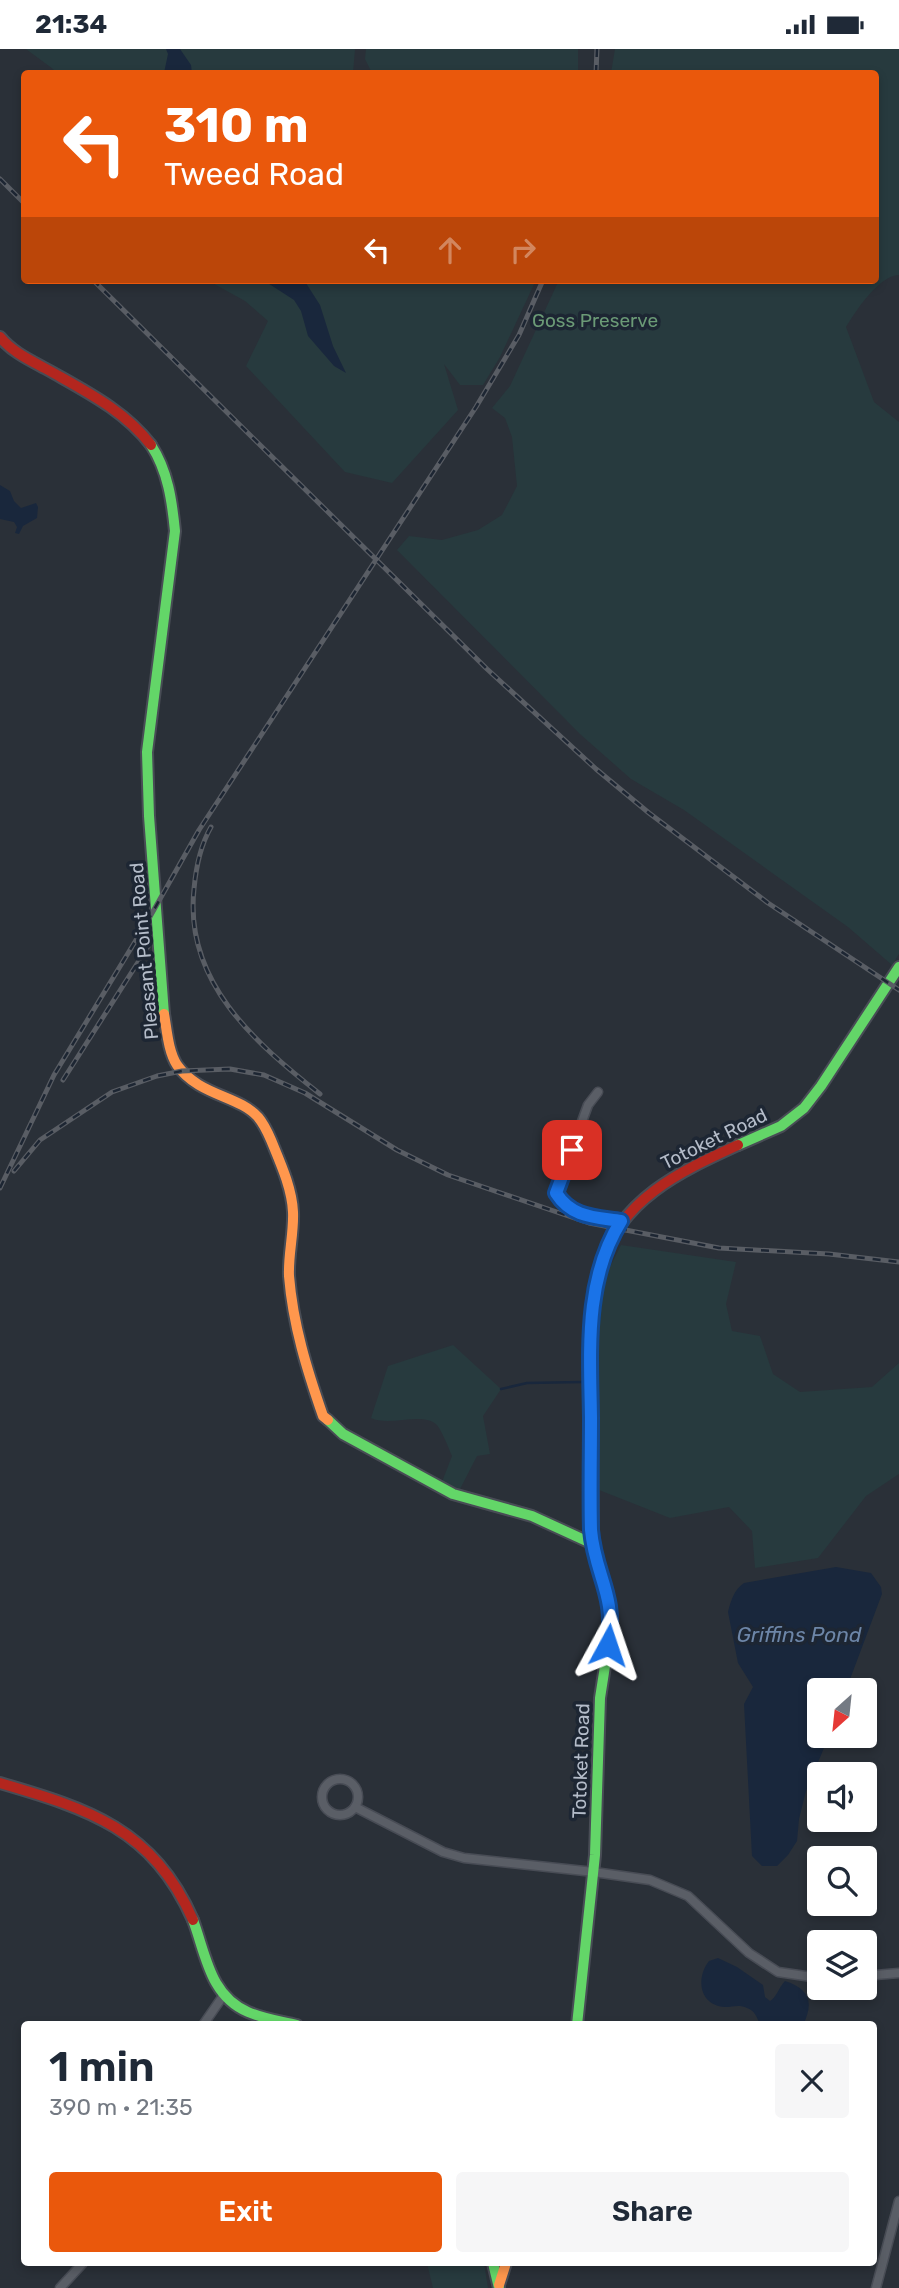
<!DOCTYPE html>
<html lang="en">
<head>
<meta charset="utf-8">
<style>
	body { margin:0; font-family:Rubik,sans-serif; background:#f6f6f7; color:#1f2937; height:100vh; display:flex; flex-direction:column; font-size:26px; white-space:nowrap }
	* { box-sizing:border-box; margin:0 }
	p { font-size:23px; color:#747a83 }
	.icon { flex:none; width:38px; height:38px; fill:none; stroke:currentColor; stroke-width:2; stroke-linecap:round; stroke-linejoin:round }
	.map { position:relative; flex:1; overflow:hidden }
	.side { position:absolute; left:21px; top:1972px; width:856px; height:245px; display:flex; flex-direction:column; background:#fff; border-radius:7px; box-shadow:0 4px 10px #0003 }
	.side>* { flex:none }
	.top-card { position:absolute; left:21px; top:21px; width:858px; height:214px; border-radius:7px; box-shadow:0 4px 10px #0003; background:#ea580c; color:#fff; overflow:hidden }
	.needle { width:46px; rotate:207deg }
	.controls { position:absolute; left:807px; top:1629px; display:grid; gap:14px }
	.controls a { display:grid; place-items:center; width:70px; height:70px; border-radius:7px; background:#fff; box-shadow:0 4px 10px #0003; font-size:35px }
	.pin { position:absolute; display:grid; place-items:center; width:60px; height:60px; color:#fff; margin:-30px; border-radius:14px; box-shadow:0 4px 10px #0006 }
	.me { position:absolute; width:77px; margin:-38px; rotate:5deg; stroke-linejoin:round; filter:drop-shadow(0 0 5px #0008) }
	.turn { display:flex; align-items:center; gap:24px; height:147px; padding:0 28px; font-size:32px }
	.turn .icon { width:91px; height:91px; stroke-width:2.5 }
	.turn b { display:block; font-size:49px; line-height:60px }
	.lanes { display:flex; align-items:center; height:66px; padding:0 28px; background:#0003; justify-content:center; gap:35px; direction:ltr }
	.lanes .off { opacity:.35 }
	.round { display:grid; place-items:center; flex:none; width:74px; height:74px; border-radius:7px; background:#f6f6f7 }
	.headline { display:flex; align-items:center; justify-content:space-between; height:119px; padding:0 28px }
	h1 { font-size:42px; font-weight:600; line-height:52px }
	.cta { display:flex; gap:14px; margin-top:auto; padding:14px 28px }
	.cta a { flex:1; height:80px; border-radius:7px; background:#ea580c; color:#fff; font-size:28px; font-weight:600; line-height:80px; text-align:center }
	.cta a+a { background:#f6f6f7; color:#1f2937 }
	.status { display:flex; justify-content:space-between; align-items:center; height:49px; padding:0 35px; background:#fff; direction:ltr }
	.status svg { height:19px; fill:currentColor }
	.map>svg:first-child { display:block }
	.green { fill:#273a3e }
	.water { fill:#19273c }
	.lines { fill:none; stroke-linecap:round; stroke-linejoin:round }
	.stream { stroke:#19273c; stroke-width:2.5 }
	.street-casing { stroke:#484c55; stroke-width:11 }
	.fast-casing { stroke:#484c55; stroke-width:14 }
	.slow-casing { stroke:#484c55; stroke-width:14 }
	.jam-casing { stroke:#484c55; stroke-width:14 }
	.street { stroke:#5a5e66; stroke-width:8 }
	.fast { stroke:#63d668; stroke-width:10 }
	.slow { stroke:#ff974d; stroke-width:10 }
	.jam { stroke:#b3261e; stroke-width:10 }
	.rail-casing { stroke:#595d64; stroke-width:5 }
	.rail { stroke:#1d2633; stroke-width:2.5; stroke-dasharray:8; stroke-linecap:butt }
	.route-casing { stroke:#114b97; stroke-width:18 }
	.route { stroke:#1a73e8; stroke-width:12 }
	.labels { text-anchor:middle; dominant-baseline:central; stroke-width:7; stroke-linejoin:round; paint-order:stroke }
	.park-label { font-size:19px; fill:#6b9a76; stroke:#1d2633 }
	.street-label { font-size:19px; fill:#b4bcc9; stroke:#1d2633 }
	.water-label { font-size:21px; font-style:italic; fill:#6d86a8; stroke:#1d2633 }
</style>
</head>
<body>
<div class="status"><b>21:34</b><svg viewBox="0 0 49 12"><path d="M0 12V9h3v3zM5 12V6h3v6zM10 12V3h3v9zM15 12V0h3v12zM26 1h20v11H26zM47 4h2v5h-2z"/></svg></div>
<div class="map">
<svg width="899" height="2239" viewBox="0 0 899 2239">
	<rect width="100%" height="100%" fill="#2a3038"/>
	<g class="green">
		<polygon points="26,0 355,0 353,24 56,24 53,20"/>
		<polygon points="366,0 578,0 578,24 372,24 365,10"/>
		<path d="M615 0H899V226C878 227 856 262 846 278L874 353 899 373V905L892 916 848 878 684 761 631 730 580 685 397 501 409 487 442 491 478 481 502 466 517 437 512 388 505 369 492 359 510 337 559 231H875V24H611Z"/>
		<polygon points="207,231 536,231 500,308 483,336 460,336 444,315 458,361 392,434 345,423 246,317 268,272 245,252"/>
		<polygon points="621,1196 736,1213 726,1255 732,1282 760,1287 773,1325 800,1343 872,1338 899,1314 899,1425 866,1447 818,1509 755,1519 752,1482 729,1458 670,1469 599,1441 598,1273 606,1226"/>
		<path d="M453 1296 501 1340 483 1367 490 1405 477 1407 460 1440 442 1433 452 1407C448 1398 443 1384 437 1376 423 1362 390 1378 371 1369L388 1317Z"/>
		<polygon points="427,2214 484,2214 488,2239 433,2239"/>
	</g>
	<g class="water">
		<polygon points="166,0 180,0 191,16 192,24 164,24 168,5"/>
		<polygon points="263,231 304,231 320,256 333,297 346,324 334,317 308,287 301,262 294,251"/>
		<polygon points="0,436 10,442 14,452 21,459 36,454 38,458 37,469 23,477 19,485 15,484 17,478 14,473 0,470"/>
		<path d="M836 1518 871 1524 881 1538 882 1545 846 1641 819 1642V1687H829L806 1742 799 1770 797 1792 788 1806 777 1817H762L752 1807 744 1655 753 1638 738 1614 728 1563C731 1551 734 1541 744 1534Z"/>
		<path d="M718 1909 737 1918 763 1936 765 1948 770 1952C776 1949 779 1938 785 1932 810 1940 814 1954 803 1976H760C757 1968 755 1962 747 1959 739 1955 733 1958 725 1958 700 1957 695 1930 709 1912Z"/>
	</g>
	<g class="lines">
		<polyline class="stream" points="501,1340 527,1334 582,1333"/>
		<defs>
			<g id="street">
				<path d="M598 1043 588 1056 556 1144C572 1169 595 1168 621 1172"/>
				<circle cx="340" cy="1748" r="18"/>
				<polyline points="355,1758 443,1803 464,1809 594,1823 650,1831 688,1847 749,1904 778,1923 819,1929"/>
				<polyline points="864,1927 899,1924"/>
				<polyline points="203,1976 223,1947"/>
				<polyline points="60,2239 83,2214"/>
				<polyline points="876,2239 899,2152"/>
			</g>
			<g id="fast">
				<path d="M151 396C168 422 172 452 175 482L147 703 149 767 164 965"/>
				<polyline points="738,1096 781,1077 804,1059 821,1037 899,918"/>
				<polyline points="328,1371 343,1385 453,1445 532,1467 593,1495"/>
				<path d="M193 1871C206 1906 210 1947 248 1963 264 1970 281 1972 297 1976"/>
				<polyline points="577,1976 595,1806 600,1649 611,1579 608,1545 593,1495 591,1276"/>
				<polyline points="493,2214 499,2239"/>
			</g>
			<g id="slow">
				<path d="M164 965C167 981 168 1002 177 1016 199 1047 238 1046 258 1068 263 1074 268 1084 271 1091 280 1113 292 1139 293 1163 294 1184 288 1206 289 1227 293 1276 307 1321 323 1367L328 1371"/>
				<polyline points="499,2236 506,2214"/>
			</g>
			<g id="jam">
				<path d="M0 288C13 304 32 312 50 322 87 343 125 362 151 396"/>
				<path d="M591 1276C593 1257 594 1234 600 1216 621 1150 679 1123 738 1096"/>
				<path d="M0 1734C89 1760 153 1780 193 1871"/>
			</g>
		</defs>
		<use href="#street" class="street-casing"/>
		<use href="#fast" class="fast-casing"/>
		<use href="#slow" class="slow-casing"/>
		<use href="#jam" class="jam-casing"/>
		<use href="#street" class="street"/>
		<use href="#fast" class="fast"/>
		<use href="#slow" class="slow"/>
		<use href="#jam" class="jam"/>
		<defs>
			<g id="rail">
				<polyline points="596,24 597,0"/>
				<polyline points="0,130 24,154"/>
				<polyline points="93,231 487,620 596,720 649,764 768,854 899,941"/>
				<path d="M211 778C200 797 196 818 194 840 184 932 254 993 320 1045"/>
				<polyline points="63,1031 149,896"/>
				<polyline points="14,1122 40,1091 112,1043 157,1027 182,1022 230,1020 264,1026 305,1044 397,1101 448,1126 589,1174 719,1199 829,1205 899,1213"/>
				<polyline points="0,1139 54,1026 147,873 199,781 476,358 519,286 543,231"/>
			</g>
		</defs>
		<use href="#rail" class="rail-casing"/>
		<use href="#rail" class="rail"/>
	</g>
	<g class="lines">
		<defs>
			<path id="route" d="M572 1101 556 1144C572 1169 595 1168 621 1172 584 1231 590 1302 591 1369 591 1406 590 1444 591 1481 595 1527 617 1546 608 1596"/>
		</defs>
		<use href="#route" class="route-casing"/>
		<use href="#route" class="route"/>
	</g>
	<g class="labels">
		<g class="park-label">
			<text x="595" y="271">Goss Preserve</text>
		</g>
		<g class="street-label">
			<text transform="translate(144 902) rotate(-95)">Pleasant Point Road</text>
			<text transform="translate(714 1090) rotate(-26)">Totoket Road</text>
			<text transform="translate(581 1712) rotate(-88)">Totoket Road</text>
		</g>
		<g class="water-label">
			<text x="799" y="1585">Griffins Pond</text>
		</g>
	</g>
</svg>
<div class="controls">
<a><svg class="needle" viewBox="-14 -14 28 28"><path d="M0-13l5 13h-10z" fill="#e53935"/><path d="M0 13l5-13h-10z" fill="#747a83"/></svg></a>
<a><svg class="icon" aria-label="sound" viewBox="0 0 24 24"><path d="M4 9h4l5-4v14l-5-4H4zM17 9q2 3 0 6"/></svg></a>
<a><svg class="icon" aria-label="search" viewBox="0 0 24 24"><circle cx="10" cy="10" r="6"/><path d="M15 15l6 6"/></svg></a>
<a><svg class="icon" aria-label="layers" viewBox="0 0 24 24"><path d="M12 4l9 5-9 5-9-5zM3 14l9 5 9-5"/></svg></a>
</div>
<div class="pin" style="left:572px;top:1101px;background:#d93025"><svg class="icon" aria-label="arrive" viewBox="0 0 24 24"><path d="M6 21V4h12l-3 4 3 4H6"/></svg></div>
<svg class="me" style="left:608px;top:1596px" viewBox="-20 -20 40 40"><path d="M0-17L14 15 0 8-14 15z" fill="#1a73e8" stroke="#fff" stroke-width="4"/></svg>
<div class="top-card">
<div class="turn"><svg class="icon" aria-label="left" viewBox="0 0 24 24"><path d="M17 20v-9H6M10 6l-5 5 5 5"/></svg><div><b>310 m</b>Tweed Road</div></div>
<div class="lanes"><svg class="icon" aria-label="left" viewBox="0 0 24 24"><path d="M17 20v-9H6M10 6l-5 5 5 5"/></svg><svg class="icon off" aria-label="ahead" viewBox="0 0 24 24"><path d="M12 20V5M6 11l6-6 6 6"/></svg><svg class="icon off" aria-label="right" viewBox="0 0 24 24"><path d="M7 20v-9h11M14 6l5 5-5 5"/></svg></div>
</div>
<section class="side">
<div class="headline"><div><h1>1 min</h1><p>390 m · 21:35</p></div><a class="round"><svg class="icon" aria-label="close" viewBox="0 0 24 24"><path d="M6 6l12 12M18 6L6 18"/></svg></a></div>
<div class="cta"><a>Exit</a><a>Share</a></div>
</section>
</div>
</body>
</html>
